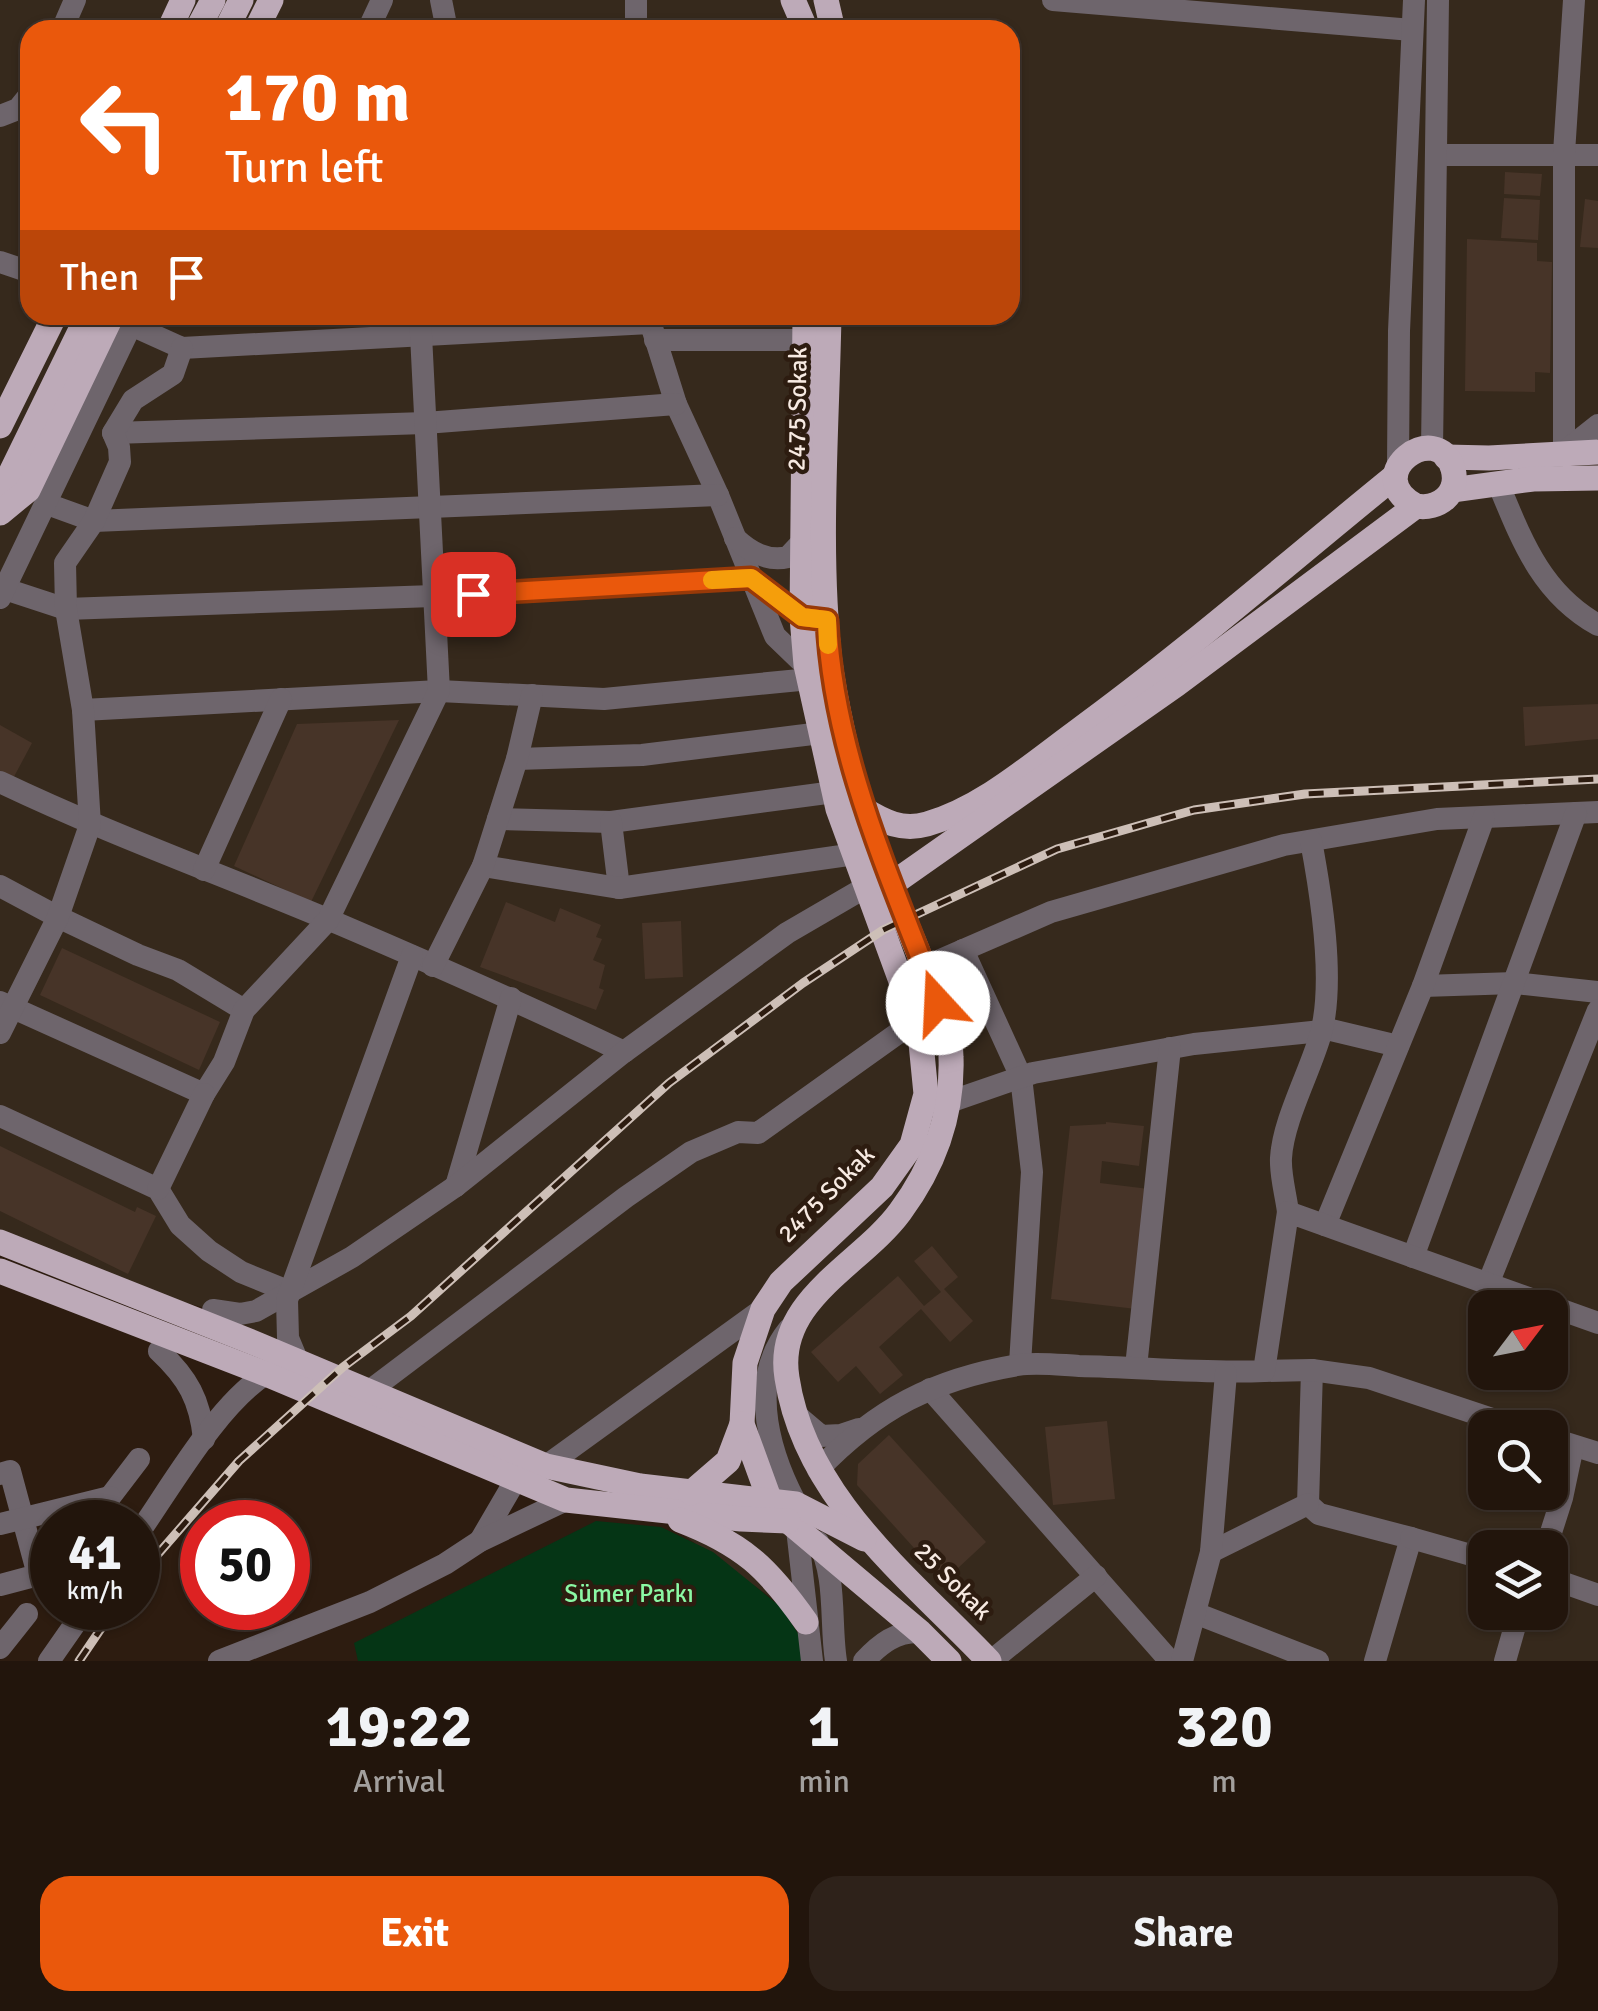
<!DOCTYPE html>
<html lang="en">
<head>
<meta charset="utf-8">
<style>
	body { margin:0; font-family:Signika,sans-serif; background:#2e221a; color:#f1f3f6; height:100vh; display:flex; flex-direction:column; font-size:38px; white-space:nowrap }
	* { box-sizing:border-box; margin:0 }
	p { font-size:32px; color:#a29f9d }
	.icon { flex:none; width:55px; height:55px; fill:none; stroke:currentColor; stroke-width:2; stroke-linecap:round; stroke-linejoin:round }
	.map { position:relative; height:1661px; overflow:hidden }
	.side { display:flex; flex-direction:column; background:#22150c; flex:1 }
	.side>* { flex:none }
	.hud { position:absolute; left:20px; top:20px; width:1000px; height:305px; border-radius:30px; box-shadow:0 2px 8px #0004,0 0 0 2px #3f342d; background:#ea580c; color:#fff; overflow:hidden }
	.needle { width:65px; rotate:58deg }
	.tools { position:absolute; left:1468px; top:1290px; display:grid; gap:20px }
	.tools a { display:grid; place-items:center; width:100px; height:100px; border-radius:20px; background:#22150c; box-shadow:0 2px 8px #0004,0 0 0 2px #3f342d; font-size:50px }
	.speed { position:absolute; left:30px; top:1500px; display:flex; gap:20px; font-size:50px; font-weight:700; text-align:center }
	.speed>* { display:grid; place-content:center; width:130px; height:130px; border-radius:50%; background:#22150c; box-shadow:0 2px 8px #0004,0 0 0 2px #3f342d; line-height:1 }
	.speed small { font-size:25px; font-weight:400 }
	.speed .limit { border:15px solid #d22; background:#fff; color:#111 }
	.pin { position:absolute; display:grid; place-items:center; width:85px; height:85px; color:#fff; margin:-42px; border-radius:20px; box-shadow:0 5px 15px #0006 }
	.me { position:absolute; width:110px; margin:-55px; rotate:340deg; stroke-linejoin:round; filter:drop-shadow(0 0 8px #0008) }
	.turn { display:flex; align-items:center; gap:35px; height:210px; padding:0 40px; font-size:45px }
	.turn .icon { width:130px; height:130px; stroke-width:2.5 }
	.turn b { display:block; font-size:70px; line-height:85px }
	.then { display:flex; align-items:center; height:95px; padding:0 40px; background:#0003; gap:20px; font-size:38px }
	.eta { display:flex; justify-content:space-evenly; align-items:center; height:170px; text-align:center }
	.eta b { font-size:60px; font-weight:800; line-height:70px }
	.cta { display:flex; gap:20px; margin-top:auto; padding:20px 40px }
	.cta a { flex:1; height:115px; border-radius:30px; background:#ea580c; color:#fff; font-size:40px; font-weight:800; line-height:115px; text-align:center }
	.cta a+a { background:#2e221a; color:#f1f3f6 }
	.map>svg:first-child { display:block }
	.industrial { fill:#36291c; fill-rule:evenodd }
	.green { fill:#053515 }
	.building { fill:#473428 }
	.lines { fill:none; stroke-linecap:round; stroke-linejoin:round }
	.minor { stroke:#6e656c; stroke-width:22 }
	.major { stroke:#bdaab8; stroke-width:25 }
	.rail-casing { stroke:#cdbfb7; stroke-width:9 }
	.rail { stroke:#2d1c10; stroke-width:5; stroke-dasharray:15; stroke-linecap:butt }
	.route-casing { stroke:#983908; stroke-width:25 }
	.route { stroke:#ea580c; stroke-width:18 }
	.slow { stroke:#f59e0b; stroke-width:18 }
	.labels { text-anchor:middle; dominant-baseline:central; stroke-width:9; stroke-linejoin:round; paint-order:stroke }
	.street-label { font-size:25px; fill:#f7eae2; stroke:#2d1c10 }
	.park-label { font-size:25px; fill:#8bf8a4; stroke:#2d1c10 }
</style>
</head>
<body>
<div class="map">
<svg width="1598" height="1661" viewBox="0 0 1598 1661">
	<rect width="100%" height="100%" fill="#2d1c10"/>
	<path class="industrial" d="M0 0H1598V1661H813L805 1622 647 1509 494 1472 213 1310 0 1253ZM30 30H1010V315H30ZM1485 1308H1550V1372H1485ZM1485 1428H1550V1492H1485ZM1485 1548H1550V1612H1485Z"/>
	<polygon class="green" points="596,1521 661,1527 713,1552 781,1607 799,1635 803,1661 358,1661 354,1643"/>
	<g class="building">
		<polygon points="1505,172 1542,174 1540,196 1504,194"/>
		<polygon points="1504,198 1540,200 1538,240 1501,238"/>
		<polygon points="1585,199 1598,201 1598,248 1580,247"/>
		<polygon points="1467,239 1537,243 1537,261 1552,262 1550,373 1535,372 1535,392 1465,391"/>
		<polygon points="1598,704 1598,739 1525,746 1523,707"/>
		<polygon points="399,720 311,902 234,866 297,724"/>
		<polygon points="0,725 32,743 9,786 0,781"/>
		<polygon points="506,902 555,922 560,908 601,925 596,937 602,939 593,960 605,965 599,988 604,990 596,1010 480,967"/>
		<polygon points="681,921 683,977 645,979 642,923"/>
		<polygon points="62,948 220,1022 199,1070 40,995"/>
		<polygon points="1106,1122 1144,1126 1139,1166 1102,1161 1100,1183 1149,1189 1136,1309 1051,1299 1070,1126 1106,1124"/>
		<polygon points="0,1146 135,1212 137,1207 156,1216 128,1274 0,1211"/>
		<polygon points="932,1246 958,1277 944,1289 973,1321 950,1342 921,1309 879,1347 903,1375 880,1394 856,1366 838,1382 811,1352 898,1276 924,1306 941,1292 914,1261"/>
		<polygon points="1107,1421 1115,1499 1053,1505 1045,1427"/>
		<polygon points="889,1435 986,1542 944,1581 857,1485 858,1464"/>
	</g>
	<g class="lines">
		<g class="minor">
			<polyline points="441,0 447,30"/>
			<polyline points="1053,0 1412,30"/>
			<polyline points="62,30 75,0"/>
			<polyline points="368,30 382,0"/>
			<polyline points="636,30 636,0"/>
			<polyline points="0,116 18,109 30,94"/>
			<polyline points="1437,155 1598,155"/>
			<polyline points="0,262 30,272"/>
			<polyline points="648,315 676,404 718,495 775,636 803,663 819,664"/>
			<polyline points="131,325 182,348 650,323"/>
			<polyline points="655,340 805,340"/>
			<polyline points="113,433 425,423 676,404"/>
			<polyline points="1432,449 1438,0"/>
			<polyline points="1564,452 1564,153 1574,0"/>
			<polyline points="1564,452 1598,425"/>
			<polyline points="1398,466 1399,331 1414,0"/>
			<path d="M1498 483C1522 541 1541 593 1598 625"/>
			<polyline points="47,504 94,521 718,495"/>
			<path d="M735 538C750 552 767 562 788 557L802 542"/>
			<polyline points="5,589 66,609 433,596 751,578 802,617 819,619"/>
			<polyline points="0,598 136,315"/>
			<polyline points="83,710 439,691 604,699 810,679"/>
			<polyline points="517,759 642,755 821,733"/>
			<path d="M0 782C111 835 226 876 339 924 435 965 530 1007 624 1052"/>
			<polyline points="498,819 611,822 834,792"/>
			<polyline points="611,822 619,888"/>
			<polyline points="483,866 619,888 855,854"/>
			<polyline points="204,870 281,699"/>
			<polyline points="0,886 58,917 138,955 178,970 244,1010"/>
			<polyline points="963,950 1021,1077 1032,1172 1020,1364"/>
			<polyline points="433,966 483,866 517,759 532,695"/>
			<polyline points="924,967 1051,912 1284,845 1437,819 1598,812"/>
			<polyline points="1423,986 1515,983 1598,992"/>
			<polyline points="0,1002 204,1094 224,1062 244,1010 328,920 439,691 420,315"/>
			<polyline points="0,1033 58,917 90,825 83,710 66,609 65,563 94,521 120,462 119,447 113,433 133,400 173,374 182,348"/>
			<polyline points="949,1102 1033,1073 1194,1044 1331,1030 1398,1046"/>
			<polyline points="0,1116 158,1189 180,1225 209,1251 241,1272 290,1292"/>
			<polyline points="456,1186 511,998"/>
			<polyline points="158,1189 204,1094"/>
			<path d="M1288 1212C1286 1195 1280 1175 1281 1158 1283 1120 1311 1070 1321 1033 1335 980 1321 894 1311 841"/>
			<polyline points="1325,1225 1423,986 1484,817"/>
			<polyline points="1413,1257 1576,813"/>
			<polyline points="1488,1284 1598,1010"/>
			<polyline points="213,1310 240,1314 256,1311 352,1257 456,1186 624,1052 787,933 866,887"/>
			<path d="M789 1329C745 1383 771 1460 802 1514"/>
			<path d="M159 1351C188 1378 200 1400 204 1439"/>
			<polyline points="298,1362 288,1338 287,1300 412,956"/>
			<polyline points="1136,1367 1170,1048"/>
			<polyline points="1312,1370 1308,1504 1319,1514 1411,1538 1375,1661"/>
			<polyline points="1264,1371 1312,1370 1369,1378 1519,1428"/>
			<polyline points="930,1389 1170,1661"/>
			<polyline points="368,1392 626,1197 691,1152 738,1132 758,1133 915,1021"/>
			<polyline points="795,1414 821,1436 841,1435 859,1429"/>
			<polyline points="1550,1438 1598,1453"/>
			<polyline points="546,1466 763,1309"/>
			<path d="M818 1470C876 1409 934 1379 1018 1365 1037 1362 1060 1365 1079 1366 1141 1367 1202 1374 1264 1371L1288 1212 1598 1323"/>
			<polyline points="0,1474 10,1471 38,1575 0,1585"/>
			<polyline points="91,1522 139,1459"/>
			<polyline points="0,1524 110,1497"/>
			<polyline points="797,1529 812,1661"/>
			<path d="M138 1534C171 1487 218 1404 266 1374"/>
			<polyline points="1411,1538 1485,1559"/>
			<polyline points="480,1541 515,1481"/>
			<path d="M818 1542C837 1575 830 1624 836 1661"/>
			<polyline points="1546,1548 1562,1498 1573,1446"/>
			<polyline points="1211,1552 1308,1504"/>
			<polyline points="1550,1578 1598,1595"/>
			<polyline points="1195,1613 1318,1661"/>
			<polyline points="0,1648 27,1614"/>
			<polyline points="49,1661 86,1608"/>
			<polyline points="219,1661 370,1602 445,1564 480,1541 566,1500"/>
			<path d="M864 1661C880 1644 896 1631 920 1632"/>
			<polyline points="991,1661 1096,1576"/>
			<polyline points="1182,1661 1211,1552 1226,1373"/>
			<polyline points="1505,1661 1519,1612"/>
		</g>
		<g class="major">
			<polyline points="793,0 806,30"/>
			<polyline points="826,0 833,30"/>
			<polyline points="169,30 183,0"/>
			<polyline points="197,30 213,0"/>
			<polyline points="226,30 241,0"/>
			<polyline points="256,30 271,0"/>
			<polyline points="805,315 802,617 806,665 838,809 920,1033 926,1094 912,1145 882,1187 781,1282 763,1309 745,1363 742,1424 769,1498 788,1521 920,1632 949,1661"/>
			<path d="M829 315C827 426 817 553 830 662 836 707 847 751 858 795 875 859 908 922 931 985 939 1007 951 1034 951 1057 953 1115 934 1166 900 1212 861 1265 774 1300 787 1378 805 1498 910 1578 989 1661"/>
			<polyline points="0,426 55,315"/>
			<polyline points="1446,457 1489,458 1598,452"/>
			<polyline points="1452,490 1533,479 1598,478"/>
			<polyline points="0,495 88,315"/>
			<polyline points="0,513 28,490 112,315"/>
			<path d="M863 809C884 822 902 831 927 824 982 808 1030 766 1075 733 1186 652 1289 562 1395 476"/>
			<path d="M892 884 1177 684 1416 506C1438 510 1460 494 1453 469 1438 417 1358 475 1416 506"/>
			<polyline points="0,1242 259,1345 546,1466 640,1486 796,1504 864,1539"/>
			<polyline points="0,1271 266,1374 566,1500 741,1519 788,1521"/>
			<polyline points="691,1493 728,1461 742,1424"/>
			<path d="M680 1520C743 1544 768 1568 806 1622"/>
		</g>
		<defs>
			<g id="rail">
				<polyline points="138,1577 239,1461 343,1367 411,1316 669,1083 803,983 883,930 1057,849 1194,810 1305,794 1598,779"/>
				<polyline points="79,1661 115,1608"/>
			</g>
		</defs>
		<use href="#rail" class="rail-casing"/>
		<use href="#rail" class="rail"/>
	</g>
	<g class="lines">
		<defs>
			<path id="route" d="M473 594 751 578 802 617 827 620C833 755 891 878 938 1003"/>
		</defs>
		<use href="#route" class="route-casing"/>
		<use href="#route" class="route"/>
		<polyline class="slow" points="712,580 751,578 802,617 827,620 828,645"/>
	</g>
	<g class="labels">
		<g class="street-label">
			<text transform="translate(797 409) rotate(-89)">2475 Sokak</text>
			<text transform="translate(826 1194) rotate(-45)">2475 Sokak</text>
			<text transform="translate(953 1581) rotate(45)">25 Sokak</text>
		</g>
		<g class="park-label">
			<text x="629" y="1593">Sümer Parkı</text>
		</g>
	</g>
</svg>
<div class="tools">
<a><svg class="needle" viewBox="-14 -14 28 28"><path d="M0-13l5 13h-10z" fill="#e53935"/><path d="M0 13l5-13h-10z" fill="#a29f9d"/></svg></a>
<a><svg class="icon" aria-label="search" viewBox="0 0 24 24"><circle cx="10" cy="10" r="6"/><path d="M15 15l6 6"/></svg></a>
<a><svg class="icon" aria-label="layers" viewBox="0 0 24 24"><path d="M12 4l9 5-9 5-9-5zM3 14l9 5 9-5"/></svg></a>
</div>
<div class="speed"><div>41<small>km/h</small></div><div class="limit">50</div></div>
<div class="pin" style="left:473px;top:594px;background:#d93025"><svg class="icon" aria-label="arrive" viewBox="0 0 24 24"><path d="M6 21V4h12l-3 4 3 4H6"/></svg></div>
<svg class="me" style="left:938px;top:1003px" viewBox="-20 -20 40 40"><circle r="19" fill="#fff"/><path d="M0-13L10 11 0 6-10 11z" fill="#ea580c"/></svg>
<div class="hud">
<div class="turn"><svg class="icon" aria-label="left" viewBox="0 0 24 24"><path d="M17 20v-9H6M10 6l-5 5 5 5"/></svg><div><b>170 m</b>Turn left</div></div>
<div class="then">Then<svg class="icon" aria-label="arrive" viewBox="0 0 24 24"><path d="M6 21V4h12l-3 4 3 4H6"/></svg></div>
</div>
</div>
<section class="side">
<div class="eta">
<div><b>19:22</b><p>Arrival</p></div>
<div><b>1</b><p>min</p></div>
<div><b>320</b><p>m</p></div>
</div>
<div class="cta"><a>Exit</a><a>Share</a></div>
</section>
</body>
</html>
